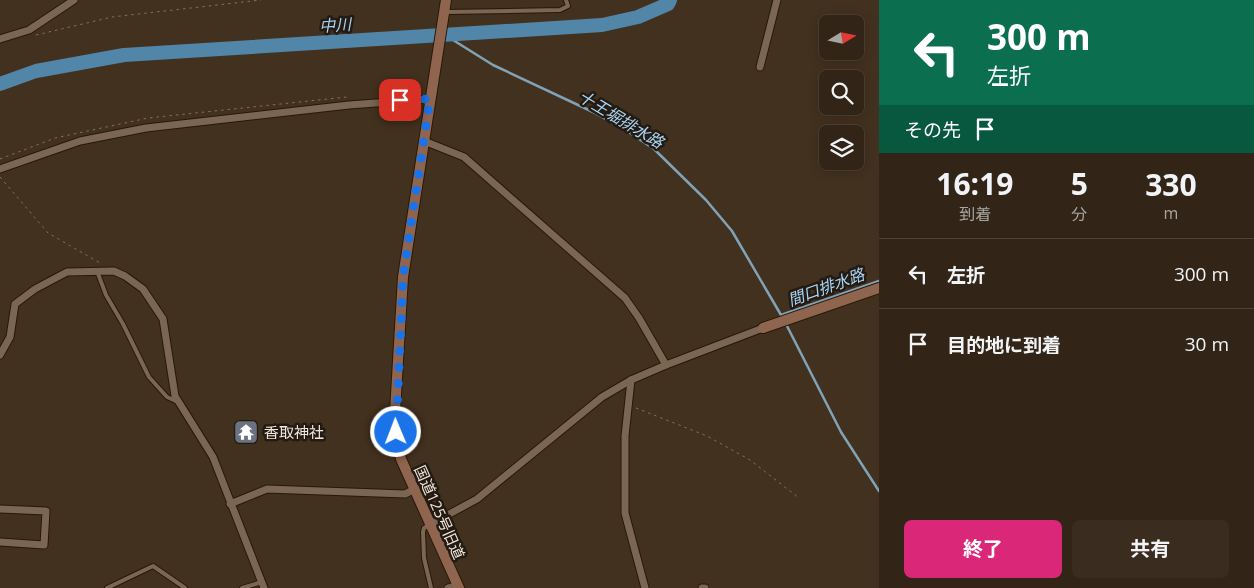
<!DOCTYPE html>
<html lang="ja">
<head>
<meta charset="utf-8">
<style>
	body { margin:0; font-family:"Open Sans","Noto Sans JP",sans-serif; background:#3a2d20; color:#f1f3f6; height:100vh; display:flex; flex-direction:column; font-size:19px; white-space:nowrap }
	* { box-sizing:border-box; margin:0 }
	p { font-size:16px; color:#a8a5a1 }
	.icon { flex:none; width:28px; height:28px; fill:none; stroke:currentColor; stroke-width:2; stroke-linecap:round; stroke-linejoin:round }
	.map { position:relative; flex:1; overflow:hidden }
	.sheet { display:flex; flex-direction:column; background:#322517; width:375px }
	.sheet>* { flex:none }
	.guide { background:#0b6e4f; color:#fff; overflow:hidden }
	.needle { width:32px; rotate:80deg }
	.fabs { position:absolute; left:819px; top:15px; display:grid; gap:10px }
	.fabs a { display:grid; place-items:center; width:45px; height:45px; border-radius:8px; background:#322517; box-shadow:0 2px 12px #0003,0 0 0 1px #4d4236; font-size:25px }
	.pin { position:absolute; display:grid; place-items:center; width:42px; height:42px; color:#fff; margin:-21px; border-radius:10px; box-shadow:0 2px 8px #0006 }
	.me { position:absolute; width:55px; margin:-28px; rotate:359deg; stroke-linejoin:round; filter:drop-shadow(0 0 4px #0008) }
	.turn { display:flex; align-items:center; gap:18px; height:105px; padding:0 25px; font-size:22px }
	.turn .icon { width:65px; height:65px; stroke-width:2.5 }
	.turn b { display:block; font-size:35px; line-height:42px }
	.then { display:flex; align-items:center; height:48px; padding:0 25px; background:#0003; gap:10px; font-size:19px }
	.eta { display:flex; justify-content:space-evenly; align-items:center; height:85px; text-align:center }
	.eta b { font-size:30px; font-weight:700; line-height:35px }
	.cta { display:flex; gap:10px; margin-top:auto; padding:10px 25px }
	.cta a { flex:1; height:58px; border-radius:8px; background:#db2777; color:#fff; font-size:20px; font-weight:700; line-height:58px; text-align:center }
	.cta a+a { background:#3a2d20; color:#f1f3f6 }
	ul { padding:0; list-style:none }
	li { display:flex; align-items:center; gap:15px; height:70px; padding:0 25px; border-top:1px solid #4d4236 }
	li div { flex:1 }
	li b { display:block; font-size:19px }
	li em { font-style:normal }
	main { display:flex; flex:1; min-height:0 }
	.map>svg:first-child { display:block }
	.lines { fill:none; stroke-linecap:round; stroke-linejoin:round }
	.stream { stroke:#81a3b8; stroke-width:2.5 }
	.river { stroke:#5186a9; stroke-width:14 }
	.lane-casing { stroke:#291807; stroke-width:6 }
	.street-casing { stroke:#291807; stroke-width:9 }
	.secondary-casing { stroke:#291807; stroke-width:12 }
	.path { stroke:#817162; stroke-width:1; stroke-dasharray:2.5 4; stroke-linecap:butt }
	.lane { stroke:#7a6652; stroke-width:4 }
	.street { stroke:#7a6652; stroke-width:7 }
	.secondary { stroke:#90654f; stroke-width:10 }
	.route { stroke:#1a73e8; stroke-width:9; stroke-dasharray:0 16.2 }
	.labels { text-anchor:middle; dominant-baseline:central; stroke-width:5; stroke-linejoin:round; paint-order:stroke }
	.poi-label { font-size:15px; fill:#f2e6db; stroke:#231b13; text-anchor:start }
	.street-label { font-size:15px; fill:#f2e6db; stroke:#231b13 }
	.water-label { font-size:16px; font-style:italic; fill:#a9d6f5; stroke:#231b13 }
</style>
</head>
<body>
<main>
<div class="map">
<svg width="879" height="588" viewBox="0 0 879 588">
	<rect width="100%" height="100%" fill="#43311f"/>
	<g class="lines">
		<g class="stream">
			<polyline points="445,35 493,65 593,112 627,131 654,149 706,200 732,231 781,315 879,281"/>
			<polyline points="787,326 841,432 879,491"/>
		</g>
		<polyline class="river" points="0,84 36,71 124,55 602,25 638,17 668,4 670,0"/>
		<defs>
			<g id="lane">
				<polyline points="446,12 560,10 568,6 566,0"/>
				<polyline points="97,271 106,295 123,324 149,377 167,397 178,402"/>
				<polyline points="429,525 424,528 423,532 424,558 431,588"/>
				<polyline points="107,588 153,566 185,588"/>
				<polyline points="242,588 262,582"/>
			</g>
			<g id="street">
				<polyline points="0,39 29,30 74,0"/>
				<polyline points="760,67 777,0"/>
				<polyline points="424,141 464,157 625,298 639,318 666,365"/>
				<polyline points="0,169 80,141 146,128 349,105 430,99"/>
				<polyline points="0,355 10,337 15,304 35,289 67,272 114,271 125,276 143,289 163,319 175,396 213,457 264,588"/>
				<polyline points="631,380 625,436 625,513 645,588"/>
				<polyline points="230,504 267,489 405,494 413,490"/>
				<polyline points="0,509 46,511 44,545 0,542"/>
				<polyline points="429,525 477,499 602,397 631,380 666,365 763,328"/>
				<polyline points="448,588 458,585"/>
				<polyline points="702,588 705,588"/>
			</g>
			<g id="secondary">
				<polyline points="446,0 403,277 395,411 395,432 401,459 459,588"/>
				<polyline points="763,328 879,288"/>
			</g>
		</defs>
		<use href="#lane" class="lane-casing"/>
		<use href="#street" class="street-casing"/>
		<use href="#secondary" class="secondary-casing"/>
		<g class="path">
			<polyline points="36,35 112,17 261,0"/>
			<polyline points="0,159 55,138 148,118 347,97"/>
			<polyline points="0,177 48,233 100,263"/>
			<polyline points="636,408 707,436 750,460 799,498"/>
		</g>
		<use href="#lane" class="lane"/>
		<use href="#street" class="street"/>
		<use href="#secondary" class="secondary"/>
	</g>
	<g class="lines">
		<polyline class="route" points="396,432 403,277 430,99 400,100"/>
	</g>
	<defs>
		<symbol id="temple-square" viewBox="-11 -11 22 22"><rect x="-9" y="-9" width="18" height="18" rx="4" fill="#6b7280" stroke="#231b13"/><path d="M0-6L5-2H3V0L6.5 2.5H4V6H1.5V3h-3V6H-4V2.5H-6.5L-3 0V-2H-5Z" fill="#fff"/></symbol>
	</defs>
	<g fill-rule="evenodd">
		<use href="#temple-square" x="232" y="418" width="28" height="28"/>
	</g>
	<g class="labels">
		<g class="poi-label">
			<text x="264" y="432">香取神社</text>
		</g>
		<g class="street-label">
			<text transform="translate(440 512) rotate(66)">国道125号旧道</text>
		</g>
		<g class="water-label">
			<text transform="translate(335 25) rotate(-4)">中川</text>
			<text transform="translate(621 119) rotate(31)">十王堀排水路</text>
			<text transform="translate(826 287) rotate(-20)">間口排水路</text>
		</g>
	</g>
</svg>
<div class="fabs">
<a><svg class="needle" viewBox="-14 -14 28 28"><path d="M0-13l5 13h-10z" fill="#e53935"/><path d="M0 13l5-13h-10z" fill="#a8a5a1"/></svg></a>
<a><svg class="icon" aria-label="search" viewBox="0 0 24 24"><circle cx="10" cy="10" r="6"/><path d="M15 15l6 6"/></svg></a>
<a><svg class="icon" aria-label="layers" viewBox="0 0 24 24"><path d="M12 4l9 5-9 5-9-5zM3 14l9 5 9-5"/></svg></a>
</div>
<div class="pin" style="left:400px;top:100px;background:#d93025"><svg class="icon" aria-label="arrive" viewBox="0 0 24 24"><path d="M6 21V4h12l-3 4 3 4H6"/></svg></div>
<svg class="me" style="left:396px;top:432px" viewBox="-20 -20 40 40"><circle r="17" fill="#1a73e8" stroke="#fff" stroke-width="3"/><path d="M0-11L8 9 0 5-8 9z" fill="#fff"/></svg>
</div>
<section class="sheet">
<div class="guide">
<div class="turn"><svg class="icon" aria-label="left" viewBox="0 0 24 24"><path d="M17 20v-9H6M10 6l-5 5 5 5"/></svg><div><b>300 m</b>左折</div></div>
<div class="then">その先<svg class="icon" aria-label="arrive" viewBox="0 0 24 24"><path d="M6 21V4h12l-3 4 3 4H6"/></svg></div>
</div>
<div class="eta">
<div><b>16:19</b><p>到着</p></div>
<div><b>5</b><p>分</p></div>
<div><b>330</b><p>m</p></div>
</div>
<ul>
<li><svg class="icon" aria-label="left" viewBox="0 0 24 24"><path d="M17 20v-9H6M10 6l-5 5 5 5"/></svg><div><b>左折</b></div><em>300 m</em></li>
<li><svg class="icon" aria-label="arrive" viewBox="0 0 24 24"><path d="M6 21V4h12l-3 4 3 4H6"/></svg><div><b>目的地に到着</b></div><em>30 m</em></li>
</ul>
<div class="cta"><a>終了</a><a>共有</a></div>
</section>
</main>
</body>
</html>
